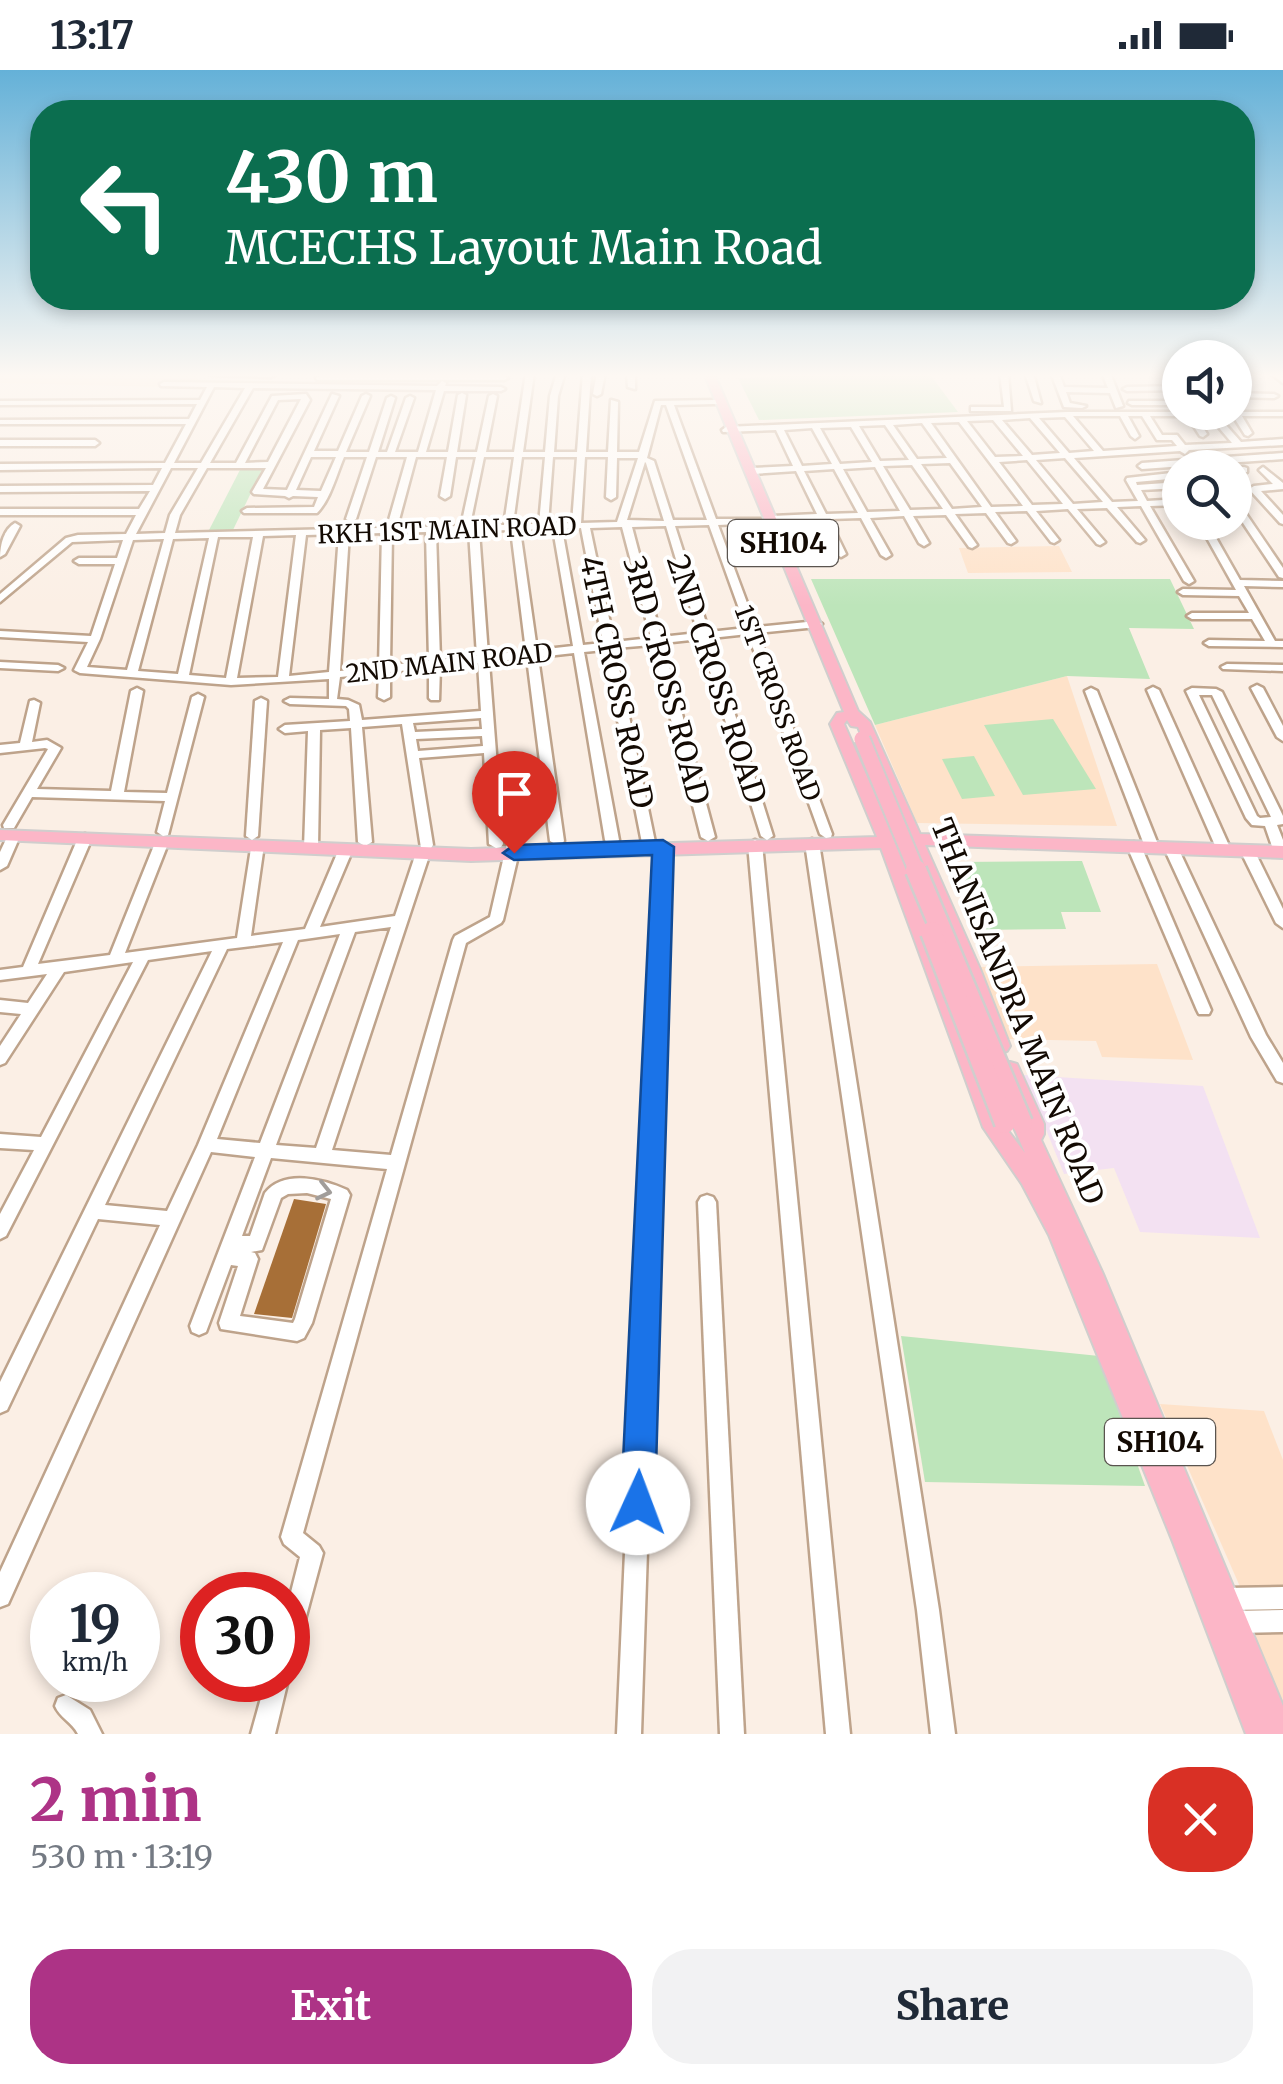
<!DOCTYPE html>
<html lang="en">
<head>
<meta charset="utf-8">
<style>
	body { margin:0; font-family:Merriweather,serif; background:#f2f2f3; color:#1f2937; height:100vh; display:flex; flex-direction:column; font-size:38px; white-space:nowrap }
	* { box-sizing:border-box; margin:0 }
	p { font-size:32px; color:#747a83 }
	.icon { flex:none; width:55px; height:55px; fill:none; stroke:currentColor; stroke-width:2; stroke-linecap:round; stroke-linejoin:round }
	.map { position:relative; height:1664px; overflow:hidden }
	.side { display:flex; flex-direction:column; background:#fff; flex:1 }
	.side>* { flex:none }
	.banner { position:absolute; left:30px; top:30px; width:1225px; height:210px; border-radius:40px; box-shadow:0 5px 15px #0003; background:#0b6e4f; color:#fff; overflow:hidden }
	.tools { position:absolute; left:1162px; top:270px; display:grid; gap:20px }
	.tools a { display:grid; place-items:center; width:90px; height:90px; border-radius:50%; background:#fff; box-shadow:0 5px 15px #0003; font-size:50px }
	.speed { position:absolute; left:30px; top:1502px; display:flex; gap:20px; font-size:50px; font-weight:700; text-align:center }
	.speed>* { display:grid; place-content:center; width:130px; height:130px; border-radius:50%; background:#fff; box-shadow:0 5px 15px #0003; line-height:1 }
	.speed small { font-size:25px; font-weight:400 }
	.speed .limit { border:15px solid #d22; background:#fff; color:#111 }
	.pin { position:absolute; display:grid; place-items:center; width:85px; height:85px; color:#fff; margin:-102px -42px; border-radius:50% 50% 50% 0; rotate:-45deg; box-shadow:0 0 10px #0007 }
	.pin .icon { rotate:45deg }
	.me { position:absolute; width:110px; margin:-55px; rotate:2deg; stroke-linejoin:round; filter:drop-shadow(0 0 8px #0008) }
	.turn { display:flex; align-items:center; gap:35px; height:210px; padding:0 30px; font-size:45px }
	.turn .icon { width:130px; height:130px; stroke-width:2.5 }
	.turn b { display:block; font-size:70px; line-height:85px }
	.round { display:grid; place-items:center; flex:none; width:105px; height:105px; border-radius:40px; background:#f2f2f3 }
	.overview { display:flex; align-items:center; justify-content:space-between; height:170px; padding:0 30px }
	h1 { font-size:60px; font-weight:800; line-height:75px; color:#ad3386 }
	.primary-button { display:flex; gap:20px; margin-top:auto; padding:20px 30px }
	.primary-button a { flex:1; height:115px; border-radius:40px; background:#ad3386; color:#fff; font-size:40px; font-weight:800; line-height:115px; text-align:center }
	.primary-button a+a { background:#f2f2f3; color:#1f2937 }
	.status { display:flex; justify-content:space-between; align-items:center; height:70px; padding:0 50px; background:#fff; direction:ltr }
	.status svg { height:28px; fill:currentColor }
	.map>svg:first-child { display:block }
	.commercial { fill:#f3e1f2 }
	.built { fill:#fee2c9 }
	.green { fill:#bde5ba }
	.building { fill:#a76f37 }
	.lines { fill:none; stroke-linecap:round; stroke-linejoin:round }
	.minor-casing { stroke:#bea38b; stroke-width:5 }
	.major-casing { stroke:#d0cecd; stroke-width:4 }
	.minor { fill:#fff; fill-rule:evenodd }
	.major { fill:#fcb6c7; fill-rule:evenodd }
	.major-bridge-far1-casing { stroke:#d0cecd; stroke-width:19; stroke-linecap:butt }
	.major-bridge-casing { stroke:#d0cecd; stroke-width:25; stroke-linecap:butt }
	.major-bridge-far1 { stroke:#fcb6c7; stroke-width:15 }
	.major-bridge { stroke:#fcb6c7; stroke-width:20 }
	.oneway { stroke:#a19d9a }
	.route { fill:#1a73e8; stroke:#114b97; stroke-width:2.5 }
	.labels { text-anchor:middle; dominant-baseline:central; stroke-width:8; stroke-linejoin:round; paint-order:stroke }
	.far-street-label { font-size:25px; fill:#130a03; stroke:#fff }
	.shield { fill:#fff; stroke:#5a544f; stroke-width:2.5 }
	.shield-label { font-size:28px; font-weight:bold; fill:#130a03 }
	.street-label { font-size:30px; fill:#130a03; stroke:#fff }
</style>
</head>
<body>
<div class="status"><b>13:17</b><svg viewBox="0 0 49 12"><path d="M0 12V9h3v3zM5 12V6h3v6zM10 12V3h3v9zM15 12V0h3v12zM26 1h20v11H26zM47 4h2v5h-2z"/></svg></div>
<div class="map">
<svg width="1283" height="1664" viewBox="0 0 1283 1664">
	<rect width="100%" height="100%" fill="#fbefe5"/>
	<polygon class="commercial" points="1024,1005 1203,1016 1260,1168 1140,1162 1114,1098 1064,1104"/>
	<g class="built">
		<polygon points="0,303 200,303 196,309 218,311 214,318 0,313"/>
		<polygon points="1059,476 1072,502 968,503 959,478"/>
		<polygon points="1067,606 1117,756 917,753 875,655"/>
		<polygon points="1157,894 1193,990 1102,987 1096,971 1008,969 978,897"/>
		<polygon points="1160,1334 1264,1341 1283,1390 1283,1518 1241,1519"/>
		<polygon points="1283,1556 1283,1642 1252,1557"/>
	</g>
	<g class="green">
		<polygon points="849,303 929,303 958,342 759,350 738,308"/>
		<polygon points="242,396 264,396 232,462 208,462"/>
		<polygon points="811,509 1170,509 1194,559 1129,558 1150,609 1067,606 875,655"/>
		<polygon points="1053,649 1096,719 1023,725 984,655"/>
		<polygon points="974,686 995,726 962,729 942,689"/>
		<polygon points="1082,791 1101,842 1061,842 1066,859 978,860 959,792"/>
		<polygon points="901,1266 1099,1286 1145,1416 925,1412"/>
	</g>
	<polygon class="building" points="294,1129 326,1134 292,1248 254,1244"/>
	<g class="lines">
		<defs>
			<g id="minor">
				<polygon points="207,303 272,303 275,305 271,307 211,305"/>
				<path d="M526 303H534L523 382H545L550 326 557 303H565L558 326 554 382H577L583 303H591L586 382H608L611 330 618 332 617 382H639L655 331 717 330V334H714L674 335 716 449H767L772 446 817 444 796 401 752 404 748 401 752 398 793 396 776 360 723 362 722 360 726 357 1067 342H1283V346H1242L1252 363 1248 366 1245 365 1233 346H1218L1241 372 1283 369V375L1189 380 1185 384 1180 381 1074 388 1112 432 1138 431 1126 410 1127 408 1180 402V408L1136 412 1137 415 1180 412V418L1141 420 1147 431 1180 429V435L1150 436 1194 511 1189 514 1184 511 1141 436 1117 437 1145 470 1140 473 1137 472 1107 438 1077 439 1105 472 1100 475 1097 474 1068 439 1036 441 1059 470 1054 473 1051 472 1027 441 995 442 1016 471 1011 474 1008 473 986 443 955 444 977 475 972 478 969 477 946 445 913 446 929 473 924 476 919 473 904 446 870 448 891 485 886 488 881 485 861 448 829 449 846 484 841 487 836 484 819 450 718 455 756 557 817 551 822 554 817 557 758 563 832 764 831 767 826 768 820 764 748 564 711 568 773 766 767 770 761 766 700 569 663 573 715 767 708 771 701 767 652 575 615 578 656 777 663 773 670 777 641 1664H617L656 778 650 782 643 778 604 580 584 582 619 770 617 773H607L605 770 574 583 538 587 564 771 562 774 557 775 550 771 527 588 489 592 503 774 501 777 496 778 489 774 484 683 419 688 433 775 431 778H421L402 654 362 657 372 772 365 776 358 772 351 658 320 660 318 778 311 782 304 778 308 661 285 663 279 659 285 655 350 651 349 639 346 636 290 634 284 631 290 628 329 629V609L231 615 80 603 74 600 88 572 0 567V561L91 566 115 494H79L74 491 79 488H117L123 470 72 472 0 532V524L66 468 78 465 126 464 136 445H0V439H139L150 421 0 422V416L153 415 162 398 0 400V394L165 393 186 354H0V350L189 349 197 334 0 335V331L200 330 207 317 161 316 160 314 164 312 437 316 442 311 446 313 445 316 501 317 505 319 501 321H444L426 382H448L458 325 462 323 466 325 457 382H477L489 326 493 324 497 326 486 382H514ZM214 317 245 318 201 393H174ZM253 318 436 320 418 382H395L414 328 410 326 406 328 387 382H378L395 328 391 326 387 328 369 382H346L370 326 366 324 362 326 338 381H314L339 326 332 324 287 420 263 419 310 330 306 324 272 326 236 393H210ZM301 329 268 392 245 393 278 330ZM661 335H666L707 450H673L654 391 647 388ZM1073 346H1120L1131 366 1135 369 1139 366 1128 346H1142L1157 370H1172L1177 376 1103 381ZM1150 346H1187L1200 366 1203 367 1207 364 1196 346H1209L1232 373 1185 375 1177 365H1162ZM1065 347 1094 381 1069 383 1039 348ZM1030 348 1060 383 1032 385 1002 350ZM993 350 1023 386 995 387 967 351ZM959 352 1023 436 991 437 931 353ZM922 353 947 388 917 389 893 355ZM885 355 909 390 880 391 859 356ZM851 357 872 392 840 394 820 358ZM812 358 832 394 802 396 784 360ZM311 387H336L321 421 296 420ZM344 387H367L346 449 351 452 356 449 376 387H407L389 450 394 453 399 450 416 387H447L440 426 445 429 450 426 456 387H476L461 456 175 463 180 445 207 398H266L252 422 254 424 285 426 289 428 293 426 318 427 314 437 247 438 242 441 244 443H317C330 430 336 406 344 387ZM484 387H514L504 455H470ZM522 387H545L539 454H513ZM553 387H577L572 453 548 454ZM585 387H608L606 427 611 430 616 427 617 388H638L617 452 581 453ZM1065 388 1103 432 1073 434 1036 390ZM1027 390 1063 434 1032 435 999 392ZM645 392 646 393 664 451 627 450ZM950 393 982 437 952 439 921 394ZM912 395 943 439 910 440 883 396ZM875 397 900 441 867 442 843 399ZM171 398H198L170 445 165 463 136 464ZM834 399 858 443 826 444 804 401ZM709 455 746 558 709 562 675 456ZM666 456 698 563 661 567 632 457ZM622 457 651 568 614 572 590 458ZM581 458 603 573 583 575 562 459ZM553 459 573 576 537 580 520 460ZM511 460 526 581 488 585 479 461ZM469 461 477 586 440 590 436 462ZM426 462 429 591 390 595 392 463ZM382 463 379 597 340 601 349 464ZM339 464 329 602 289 606 306 465ZM296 465 278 607 237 608 263 466ZM218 467H253L226 608 189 605ZM209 468 178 604 138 601 173 469ZM164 469 127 600 87 597 100 569 133 470ZM478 593 481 641 362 650 359 635 348 630 337 629 340 607 379 603 378 627 384 630 390 627V602L429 598V628L431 630H439L440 597ZM481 648 482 659 415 662 413 653ZM482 666 483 676 418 681 416 669Z"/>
				<polygon points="597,303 605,303 601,324 597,326 593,324"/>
				<polygon points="627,303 635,303 635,319 628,317"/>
				<polygon points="1000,303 1008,303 1011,341 971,341 971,337 1004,337"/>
				<polygon points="1025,303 1033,303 1041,333 1034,331"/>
				<polygon points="1051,303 1059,303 1064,317 1108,318 1102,303 1110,303 1123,336 1116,338 1110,323 1066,322 1070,333 1086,336 1082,338 1064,337"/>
				<polygon points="1270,303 1278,303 1283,307 1283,313"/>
				<polygon points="320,306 504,306 508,308 504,310 317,310 316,308"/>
				<polygon points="1179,316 1179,320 1127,321 1123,319 1127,317"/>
				<polygon points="1235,323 1274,324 1278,326 1274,328 1235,327"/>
				<polygon points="1129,331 1180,331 1180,335 1132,335 1128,333"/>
				<polygon points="0,370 95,370 99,373 95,376 0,376"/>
				<polygon points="1283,383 1283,389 1142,399 1138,396 1142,393"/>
				<polygon points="1244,397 1247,398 1247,402 1235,404 1235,398"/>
				<polygon points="1263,397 1283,413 1283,419 1261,421 1283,445 1283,454 1280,453 1249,419 1254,416 1273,414 1259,400"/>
				<polygon points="1235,408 1244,409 1245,411 1235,414"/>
				<polygon points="1235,431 1238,432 1283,498 1283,508 1279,507 1235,441"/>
				<polygon points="1198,452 1207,452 1240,510 1283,511 1283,517 1244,516 1275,571 1283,571 1283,577 1209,576 1204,573 1209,570 1265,571 1252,549 1192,549 1187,546 1192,543 1249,543 1239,526 1183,525 1178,522 1183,519 1236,520"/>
				<path d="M15 453 20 456 5 484 0 487C0 475 4 459 15 453Z"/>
				<polygon points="0,592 58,595 64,598 58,601 0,598"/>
				<polygon points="1227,594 1283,595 1283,601 1223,599 1221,597"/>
				<polygon points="1257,615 1263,618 1283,656 1283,671 1277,667 1251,618"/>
				<polygon points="1153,617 1159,620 1231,780 1229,783 1224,784 1217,780 1147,620"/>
				<polygon points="137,618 143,621 124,722 167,723 192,627 198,624 204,627 168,765 163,766 157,762 165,731 32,727 14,758 4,758 3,755 48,679 45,678 0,683 0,675 20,673 30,631 34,630 40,633 32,672 47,670 61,678 37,719 111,721 131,621"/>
				<polygon points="1091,618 1097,621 1159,777 1157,780 1152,781 1145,777 1085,621"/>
				<path d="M1192 618 1216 619 1222 622 1283 746V754L1277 755 1283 770V786L1276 785 1274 782 1265 756 1252 755 1246 748 1186 621ZM1199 625H1212L1271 747 1260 748 1257 746Z"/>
				<polygon points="261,628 267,631 258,766 252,770 246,766 255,631"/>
				<polygon points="14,762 20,766 7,796 0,800 0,782 9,763"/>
				<path d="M85 764 92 768 38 894 110 885 157 768 162 767 169 771 125 883 237 868 252 772H262L264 775 251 866 305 859 339 779 346 775 353 779 320 857 395 846 416 783 423 779 428 780 430 783 332 1080 391 1085 453 870 455 866 490 847 507 773 514 769 521 773 503 850 501 853 466 873 303 1463 319 1476 323 1483 299 1572 296 1580 288 1583V1534L300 1487 284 1474 281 1467 387 1099 271 1088 242 1166H250L265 1123C284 1099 323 1109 347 1120L350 1125 312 1253 304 1268 297 1271 221 1259 219 1253 238 1196 231 1195 206 1262 199 1265 192 1262 190 1256 255 1087 211 1082 8 1534 0 1537V1502L160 1155 98 1149 7 1340 0 1343V1312L212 881 148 890 6 1166 0 1169V1144L34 1080 0 1078V1064L41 1067 133 892 64 902 5 993 0 995V976L21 944 0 942V930L28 933 47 904 0 910V900L23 897 78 768ZM391 857 316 1078 276 1075 355 862ZM340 864 260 1073 217 1069 298 870ZM283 872 198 1075 167 1141 105 1135 227 879ZM307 1123 331 1129 295 1249 293 1253 240 1246 258 1189 255 1183 251 1182 262 1180 281 1128 288 1124Z"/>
				<polygon points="812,769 819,773 939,1540 955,1664 931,1664 917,1540 805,773"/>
				<polygon points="755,770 762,774 850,1664 826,1664 748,774"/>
				<polygon points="1134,772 1141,776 1211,940 1209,944 1199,944 1197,940 1127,776"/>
				<polygon points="1171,774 1178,778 1266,965 1283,993 1283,1013 1277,1011 1251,967 1164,778"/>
				<polygon points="1247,776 1254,780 1283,839 1283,858 1276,853 1240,780"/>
				<polygon points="707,1125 713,1127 716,1132 744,1664 720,1664 698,1132 701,1127"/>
				<polygon points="1283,1517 1283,1539 1227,1540 1219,1537 1216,1529 1219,1521 1227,1518"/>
				<polygon points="1283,1540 1283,1562 1236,1563 1228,1560 1225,1552 1228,1544 1236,1541"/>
				<polygon points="288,1608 288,1610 275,1664 251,1664 266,1610 288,1610"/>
				<path d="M66 1625 90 1640 102 1664H78C72 1652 60 1648 55 1636L58 1628Z"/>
			</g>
			<path id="major" d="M704 303H714L858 641 870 652 920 764 1283 776V788L925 775 980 899 1010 976 1007 981 1000 984 993 981 990 976 962 899 909 777H898L1002 1053 1025 1083 1012 1053 1015 1047 1020 1045 1000 1000 1003 994 1010 992 1017 994 1044 1054V1064L1041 1070 1103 1204 1283 1636V1664H1246L1173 1472 1049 1165 1022 1114 983 1057 881 778 471 791 0 770V760L471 779 877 767 830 654 837 643 844 642ZM847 650 851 656 858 657 905 766H893L844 654Z"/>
		</defs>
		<use href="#minor" class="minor-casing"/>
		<use href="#major" class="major-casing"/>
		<use href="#minor" class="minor"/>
		<use href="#major" class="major"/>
		<defs>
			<polyline id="major-bridge-far1" points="862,669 917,802"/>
			<g id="major-bridge">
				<polyline points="916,800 1022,1053"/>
				<polyline points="931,862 1005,1053"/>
			</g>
		</defs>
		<use href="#major-bridge-far1" class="major-bridge-far1-casing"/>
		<use href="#major-bridge" class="major-bridge-casing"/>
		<use href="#major-bridge-far1" class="major-bridge-far1"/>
		<use href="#major-bridge" class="major-bridge"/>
	</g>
	<defs><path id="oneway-chevron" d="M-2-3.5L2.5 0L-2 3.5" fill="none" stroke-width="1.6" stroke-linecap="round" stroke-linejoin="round" transform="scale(2.5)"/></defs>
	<use class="oneway" href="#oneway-chevron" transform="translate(324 1121) rotate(13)"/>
	<linearGradient id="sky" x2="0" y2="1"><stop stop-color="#64b1d8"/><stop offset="0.57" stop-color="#fdf8f3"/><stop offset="1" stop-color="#fdf8f3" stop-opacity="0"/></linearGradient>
	<rect width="1283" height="536" fill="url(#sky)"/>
	<polygon class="route" points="663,770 674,777 655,1433 650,1445 638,1450 626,1445 621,1433 652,785 514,790 503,783 514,775"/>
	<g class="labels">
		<g class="far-street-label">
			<text transform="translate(447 460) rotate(-2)">RKH 1ST MAIN ROAD</text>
			<text transform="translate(449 593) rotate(-6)">2ND MAIN ROAD</text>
			<text transform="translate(778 633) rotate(70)">1ST CROSS ROAD</text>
		</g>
		<g class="shield">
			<rect x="728" y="450" width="110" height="46" rx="8"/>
			<rect x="1105" y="1349" width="110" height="46" rx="8"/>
		</g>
		<g class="shield-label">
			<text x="783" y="473">SH104</text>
			<text x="1160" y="1372">SH104</text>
		</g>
		<g class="street-label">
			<text transform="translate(717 609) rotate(72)">2ND CROSS ROAD</text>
			<text transform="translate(667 610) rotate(75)">3RD CROSS ROAD</text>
			<text transform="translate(617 612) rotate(78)">4TH CROSS ROAD</text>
			<text transform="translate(1018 941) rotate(68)">THANISANDRA MAIN ROAD</text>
		</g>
	</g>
</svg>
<div class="tools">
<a><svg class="icon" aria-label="sound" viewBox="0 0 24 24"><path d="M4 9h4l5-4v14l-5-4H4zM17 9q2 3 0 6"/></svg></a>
<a><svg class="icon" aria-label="search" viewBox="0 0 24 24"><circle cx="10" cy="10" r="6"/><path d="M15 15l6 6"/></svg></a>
</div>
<div class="speed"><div>19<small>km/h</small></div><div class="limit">30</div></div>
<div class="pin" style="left:514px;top:783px;background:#d93025"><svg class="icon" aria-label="arrive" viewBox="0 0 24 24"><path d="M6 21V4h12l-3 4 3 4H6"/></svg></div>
<svg class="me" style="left:638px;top:1433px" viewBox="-20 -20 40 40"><circle r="19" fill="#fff"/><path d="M0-13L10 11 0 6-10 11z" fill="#1a73e8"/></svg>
<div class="banner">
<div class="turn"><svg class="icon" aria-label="left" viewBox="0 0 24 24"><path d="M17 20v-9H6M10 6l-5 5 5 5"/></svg><div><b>430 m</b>MCECHS Layout Main Road</div></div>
</div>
</div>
<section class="side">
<div class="overview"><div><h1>2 min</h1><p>530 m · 13:19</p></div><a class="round" style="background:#d93025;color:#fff"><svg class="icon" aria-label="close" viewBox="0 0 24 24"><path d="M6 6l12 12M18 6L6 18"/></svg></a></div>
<div class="primary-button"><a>Exit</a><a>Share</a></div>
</section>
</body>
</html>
